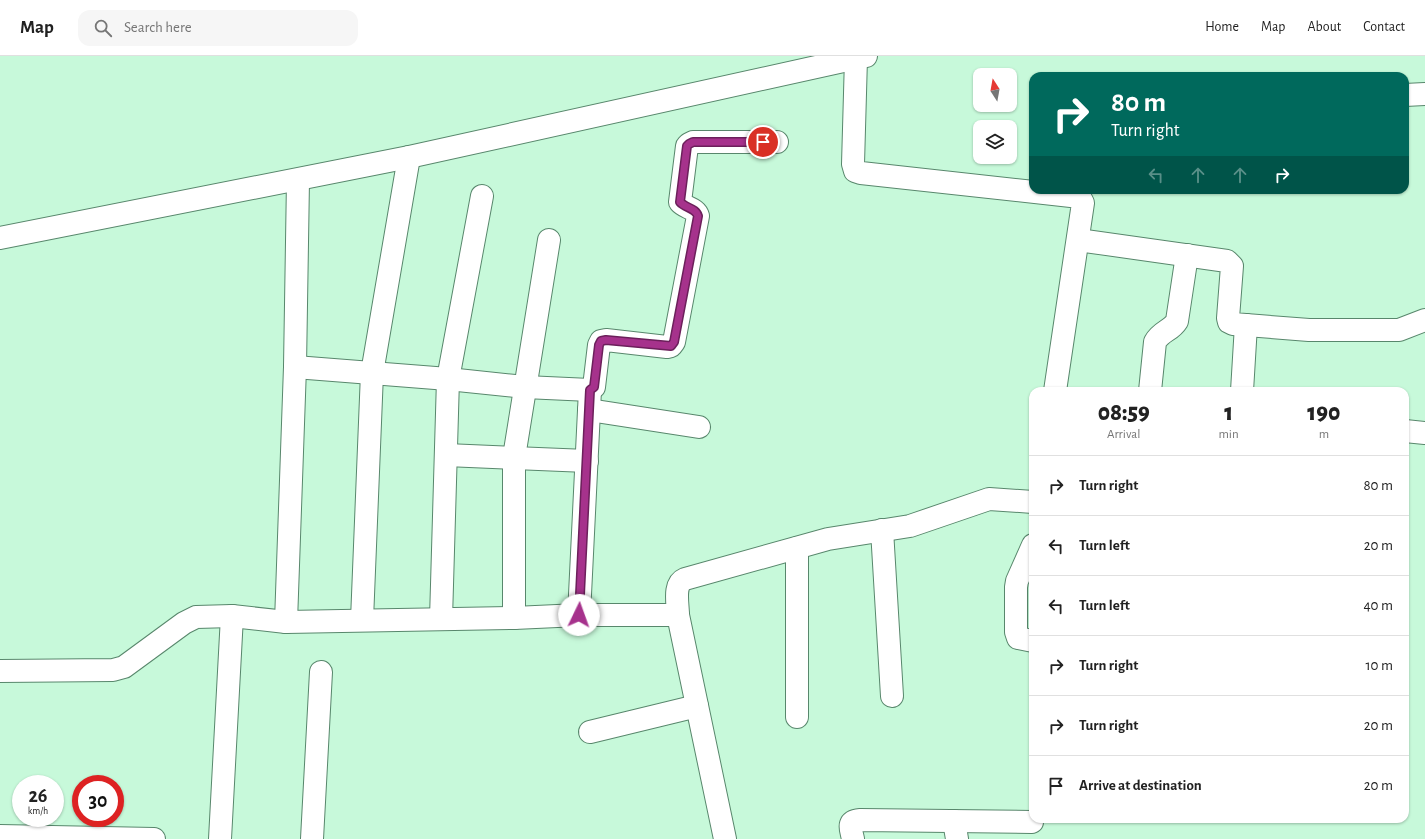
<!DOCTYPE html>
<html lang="en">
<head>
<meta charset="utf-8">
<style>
	body { margin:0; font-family:"Alegreya Sans",sans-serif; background:#f6f6f6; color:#222; height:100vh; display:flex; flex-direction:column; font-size:15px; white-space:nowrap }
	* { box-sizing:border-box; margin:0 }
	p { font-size:13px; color:#767676 }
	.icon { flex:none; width:22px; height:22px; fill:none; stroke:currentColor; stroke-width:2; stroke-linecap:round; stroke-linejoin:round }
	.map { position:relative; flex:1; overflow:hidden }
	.side { position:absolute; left:1029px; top:331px; width:380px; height:436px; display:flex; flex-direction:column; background:#fff; border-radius:12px; box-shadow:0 1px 3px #0004 }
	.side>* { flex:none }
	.guide { position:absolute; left:1029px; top:16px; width:380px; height:122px; border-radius:12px; box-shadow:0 1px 3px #0004; background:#00695c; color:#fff; overflow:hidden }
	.needle { width:26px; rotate:349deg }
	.tools { position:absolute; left:973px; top:12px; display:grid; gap:8px }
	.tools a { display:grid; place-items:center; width:44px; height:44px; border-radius:8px; background:#fff; box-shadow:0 1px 3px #0004; font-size:20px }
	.speed { position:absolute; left:12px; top:719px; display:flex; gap:8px; font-size:20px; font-weight:700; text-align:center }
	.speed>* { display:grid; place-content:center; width:52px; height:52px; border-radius:50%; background:#fff; box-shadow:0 1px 3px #0004; line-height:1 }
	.speed small { font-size:10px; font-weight:400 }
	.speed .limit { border:6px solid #d22; background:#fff; color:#111 }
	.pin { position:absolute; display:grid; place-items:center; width:34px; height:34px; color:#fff; margin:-17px; border:2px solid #fff; border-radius:50%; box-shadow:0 1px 4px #0007 }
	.me { position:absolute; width:44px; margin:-22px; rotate:3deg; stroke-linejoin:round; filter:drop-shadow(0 0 3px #0008) }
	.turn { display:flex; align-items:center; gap:14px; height:84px; padding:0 16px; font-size:18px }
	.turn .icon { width:52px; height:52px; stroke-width:2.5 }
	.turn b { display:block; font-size:28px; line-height:34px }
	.lanes { display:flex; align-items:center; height:38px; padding:0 16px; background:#0003; justify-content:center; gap:20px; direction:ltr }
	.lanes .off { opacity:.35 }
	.eta { display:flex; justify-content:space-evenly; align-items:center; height:68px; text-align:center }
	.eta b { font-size:24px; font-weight:800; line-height:28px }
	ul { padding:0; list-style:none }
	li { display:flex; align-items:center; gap:12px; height:60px; padding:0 16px; border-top:1px solid #e0e0e0 }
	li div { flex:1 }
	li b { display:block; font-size:15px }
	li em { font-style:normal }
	header { display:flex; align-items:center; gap:24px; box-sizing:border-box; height:56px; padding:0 20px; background:#fff; border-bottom:1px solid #e0e0e0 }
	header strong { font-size:19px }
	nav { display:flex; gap:22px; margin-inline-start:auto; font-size:14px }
	.search { width:280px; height:36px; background:#f6f6f6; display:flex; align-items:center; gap:10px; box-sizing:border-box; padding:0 14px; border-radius:12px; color:#767676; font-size:15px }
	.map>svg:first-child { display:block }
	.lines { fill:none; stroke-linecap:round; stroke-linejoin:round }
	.street-casing { stroke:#58876c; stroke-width:24 }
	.street { stroke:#fff; stroke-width:22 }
	.route-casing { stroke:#6c205b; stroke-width:10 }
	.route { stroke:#a6328c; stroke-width:7 }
</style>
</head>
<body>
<header>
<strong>Map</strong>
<div class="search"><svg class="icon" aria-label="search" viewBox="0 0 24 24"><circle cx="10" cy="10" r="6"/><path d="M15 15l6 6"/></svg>Search here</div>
<nav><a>Home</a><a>Map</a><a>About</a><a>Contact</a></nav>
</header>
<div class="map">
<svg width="1425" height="783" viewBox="0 0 1425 783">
	<rect width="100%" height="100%" fill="#c7f9da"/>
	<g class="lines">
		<defs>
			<g id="street">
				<polyline points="856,2 853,108 855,115 861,117 1080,141 1083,147 1055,335"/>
				<polyline points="1405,39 1425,38"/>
				<polyline points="0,182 409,101 866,0"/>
				<polyline points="1078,184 1227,205 1232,210 1228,262 1229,266 1233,268 1309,274 1399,274 1425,264"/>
				<path d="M295 311 448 323 525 331 590 334 594 331 599 289 601 285 606 284 667 291 671 290 674 286 698 160C696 152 685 152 680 146L687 90 689 88 693 86H777"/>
				<path d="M1150 335 1155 286C1161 275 1171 275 1177 265L1187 199"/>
				<polyline points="1242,335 1246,269"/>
				<polyline points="589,354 699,371"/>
				<polyline points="1405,375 1425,377"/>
				<polyline points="446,399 587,405"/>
				<polyline points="882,474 892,640"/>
				<polyline points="1033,489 1017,525 1016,531 1016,576 1018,582 1033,585"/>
				<polyline points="797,492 797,661"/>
				<polyline points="579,559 590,334"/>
				<path d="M678 559C678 548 673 528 685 523L828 483 910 470 989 443 1033 446"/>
				<polyline points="514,562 514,401 549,184"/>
				<polyline points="441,563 448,323 482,140"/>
				<polyline points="362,564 372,317 409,101"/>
				<polyline points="286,566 295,311 298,124"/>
				<polyline points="0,615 113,614 124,611 184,567 196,561 232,560 286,566 514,562 579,559 678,559 725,783"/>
				<polyline points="590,676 697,650"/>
				<polyline points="954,765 957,783"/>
				<polyline points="0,780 154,783"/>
				<polyline points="220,783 232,560"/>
				<polyline points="312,783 321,616"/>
				<path d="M853 783C851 773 846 765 860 764L1032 766"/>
			</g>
		</defs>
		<use href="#street" class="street-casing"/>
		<use href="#street" class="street"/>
	</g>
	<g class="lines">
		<defs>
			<path id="route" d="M579 559 590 334 594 331 599 289 601 285 606 284 671 290 674 286 698 160C696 152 685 152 680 146L687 90 689 88 693 86H763"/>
		</defs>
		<use href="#route" class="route-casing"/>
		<use href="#route" class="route"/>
	</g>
</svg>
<div class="tools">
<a><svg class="needle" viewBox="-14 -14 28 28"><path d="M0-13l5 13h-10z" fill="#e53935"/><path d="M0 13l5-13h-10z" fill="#767676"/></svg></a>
<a><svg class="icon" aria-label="layers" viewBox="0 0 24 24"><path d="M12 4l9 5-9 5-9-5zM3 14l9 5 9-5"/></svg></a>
</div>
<div class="speed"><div>26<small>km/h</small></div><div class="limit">30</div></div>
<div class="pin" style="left:763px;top:86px;background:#d93025"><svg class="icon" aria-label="arrive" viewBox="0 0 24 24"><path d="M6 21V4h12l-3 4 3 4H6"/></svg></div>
<svg class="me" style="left:579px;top:559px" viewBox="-20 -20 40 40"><circle r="19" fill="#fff"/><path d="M0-13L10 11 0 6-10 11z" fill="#a6328c"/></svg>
<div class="guide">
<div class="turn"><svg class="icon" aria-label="right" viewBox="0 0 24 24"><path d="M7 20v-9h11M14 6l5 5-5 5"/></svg><div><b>80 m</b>Turn right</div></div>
<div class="lanes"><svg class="icon off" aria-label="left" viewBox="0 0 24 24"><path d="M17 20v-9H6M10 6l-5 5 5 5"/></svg><svg class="icon off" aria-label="ahead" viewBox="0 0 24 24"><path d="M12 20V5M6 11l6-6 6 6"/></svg><svg class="icon off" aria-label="ahead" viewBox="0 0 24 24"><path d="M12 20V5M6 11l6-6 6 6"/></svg><svg class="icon" aria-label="right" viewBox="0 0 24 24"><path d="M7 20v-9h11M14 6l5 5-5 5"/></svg></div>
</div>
<section class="side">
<div class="eta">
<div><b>08:59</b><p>Arrival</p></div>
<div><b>1</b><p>min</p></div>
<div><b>190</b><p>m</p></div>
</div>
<ul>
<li><svg class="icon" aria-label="right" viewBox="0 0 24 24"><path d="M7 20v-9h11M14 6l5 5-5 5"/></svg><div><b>Turn right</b></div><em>80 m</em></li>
<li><svg class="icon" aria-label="left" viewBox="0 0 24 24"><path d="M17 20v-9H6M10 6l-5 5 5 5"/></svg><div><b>Turn left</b></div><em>20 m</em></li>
<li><svg class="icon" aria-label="left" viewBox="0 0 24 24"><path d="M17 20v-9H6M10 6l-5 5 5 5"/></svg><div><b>Turn left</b></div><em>40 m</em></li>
<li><svg class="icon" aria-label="right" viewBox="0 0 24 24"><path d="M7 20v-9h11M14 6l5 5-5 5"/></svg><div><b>Turn right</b></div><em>10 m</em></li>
<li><svg class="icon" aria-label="right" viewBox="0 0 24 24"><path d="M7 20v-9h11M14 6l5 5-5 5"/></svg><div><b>Turn right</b></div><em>20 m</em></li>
<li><svg class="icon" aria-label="arrive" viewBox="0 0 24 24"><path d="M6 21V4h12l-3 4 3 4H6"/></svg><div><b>Arrive at destination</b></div><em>20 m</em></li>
</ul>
</section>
</div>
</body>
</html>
